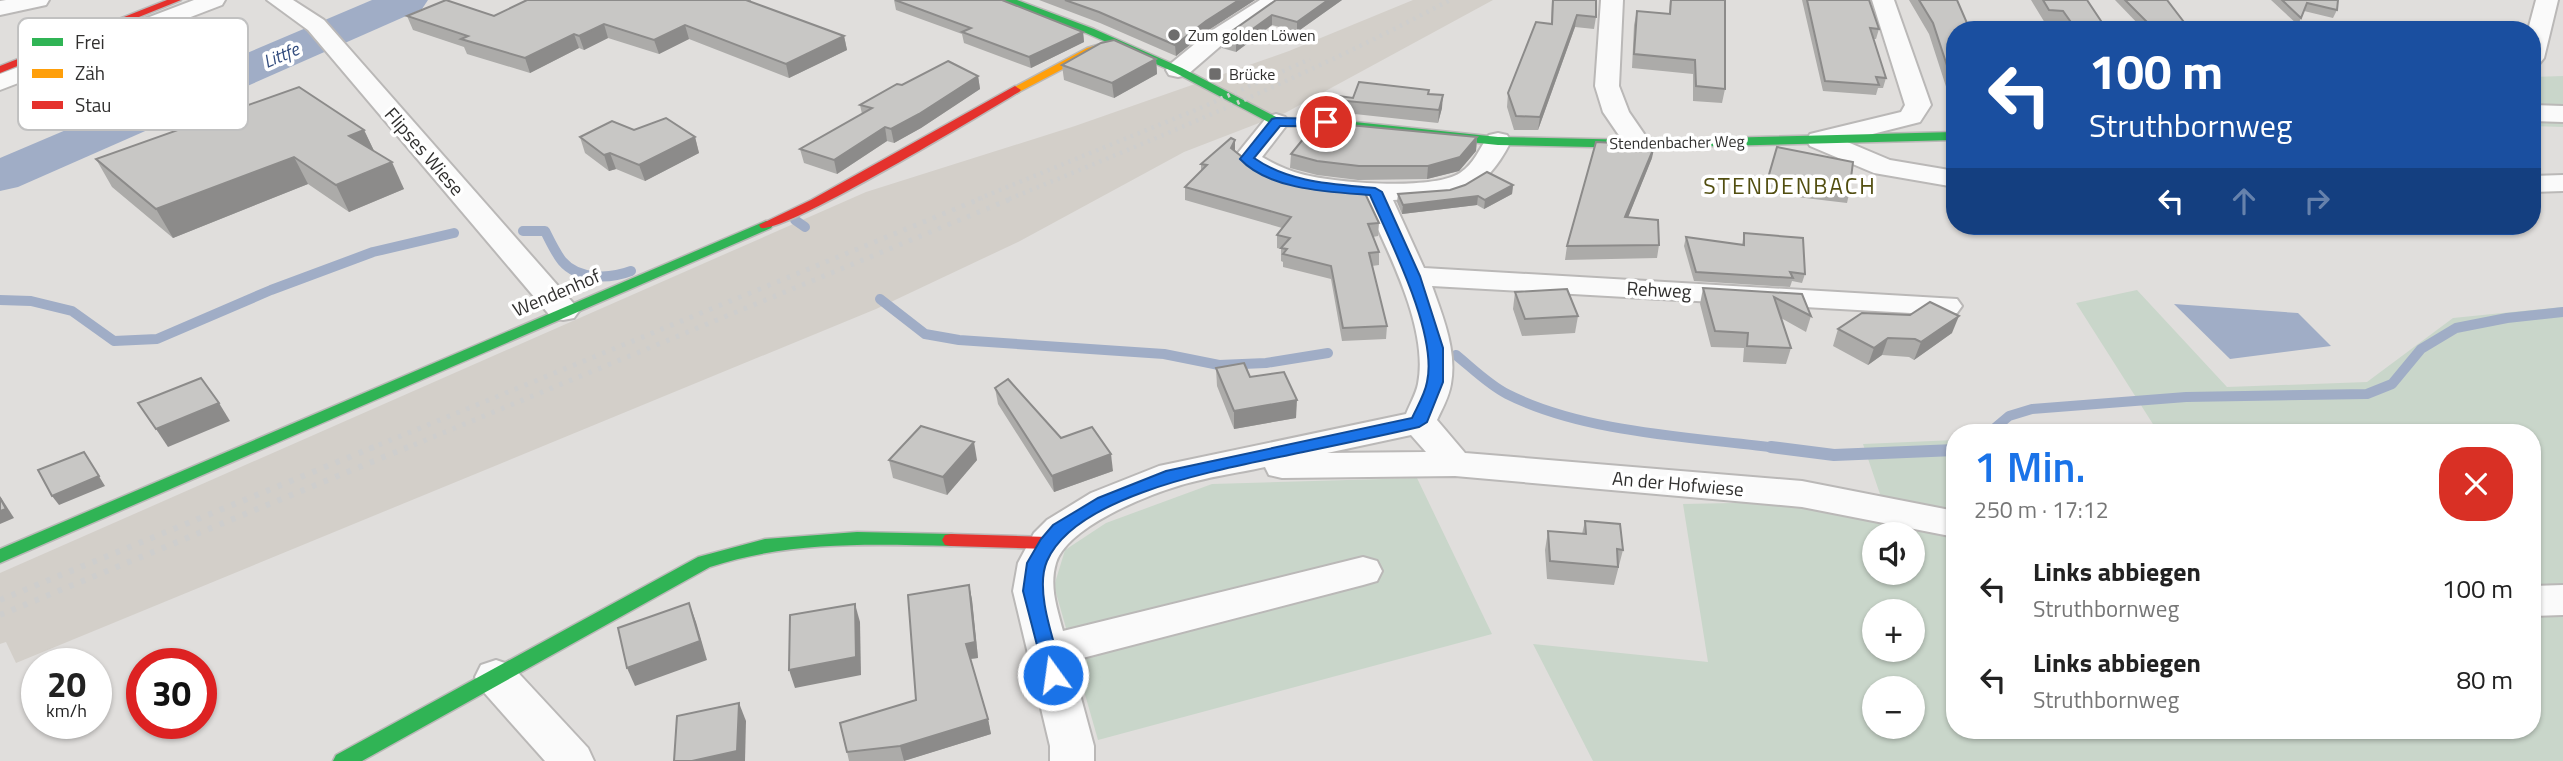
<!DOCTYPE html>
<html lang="de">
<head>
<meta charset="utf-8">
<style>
	body { margin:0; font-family:"Titillium Web",sans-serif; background:#f6f6f6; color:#222; height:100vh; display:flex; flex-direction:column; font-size:26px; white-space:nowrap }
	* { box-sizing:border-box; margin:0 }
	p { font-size:23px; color:#767676 }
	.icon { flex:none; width:38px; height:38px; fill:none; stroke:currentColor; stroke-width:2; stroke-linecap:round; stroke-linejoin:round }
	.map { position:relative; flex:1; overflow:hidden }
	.sheet { position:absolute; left:1946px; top:424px; width:595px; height:315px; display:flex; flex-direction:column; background:#fff; border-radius:28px; box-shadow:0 2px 5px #0004 }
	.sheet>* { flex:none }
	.top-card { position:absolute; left:1946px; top:21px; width:595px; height:214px; border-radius:28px; box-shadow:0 2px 5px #0004; background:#1a4fa0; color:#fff; overflow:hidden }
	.fabs { position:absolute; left:1862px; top:522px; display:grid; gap:14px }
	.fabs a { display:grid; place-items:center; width:63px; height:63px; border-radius:50%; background:#fff; box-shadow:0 2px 5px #0004; font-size:35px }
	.speed { position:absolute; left:21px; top:648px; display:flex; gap:14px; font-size:35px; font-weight:700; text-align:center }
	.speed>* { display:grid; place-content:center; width:91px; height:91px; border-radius:50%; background:#fff; box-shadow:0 2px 5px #0004; line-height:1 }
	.speed small { font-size:18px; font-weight:400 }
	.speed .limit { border:10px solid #d22; background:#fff; color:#111 }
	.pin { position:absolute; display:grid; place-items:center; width:60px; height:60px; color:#fff; margin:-30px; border:4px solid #fff; border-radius:50%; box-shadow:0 2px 7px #0007 }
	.me { position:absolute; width:77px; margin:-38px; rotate:346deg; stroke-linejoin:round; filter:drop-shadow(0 0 5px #0008) }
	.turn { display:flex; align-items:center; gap:24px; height:147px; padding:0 28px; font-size:32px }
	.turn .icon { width:91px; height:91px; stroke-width:2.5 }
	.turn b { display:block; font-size:49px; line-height:60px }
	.lanes { display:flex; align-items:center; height:66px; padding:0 28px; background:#0003; justify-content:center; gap:35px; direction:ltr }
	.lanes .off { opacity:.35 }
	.round { display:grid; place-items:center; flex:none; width:74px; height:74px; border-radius:28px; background:#f6f6f6 }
	.summary { display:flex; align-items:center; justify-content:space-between; height:119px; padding:0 28px }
	h1 { font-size:42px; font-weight:600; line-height:52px; color:#1a73e8 }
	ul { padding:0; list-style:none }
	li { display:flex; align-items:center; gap:21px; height:91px; padding:0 28px }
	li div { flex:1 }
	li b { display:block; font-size:26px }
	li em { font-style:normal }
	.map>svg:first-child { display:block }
	.built { fill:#d3cfc9 }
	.green { fill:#c9d6ca; fill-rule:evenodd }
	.water { fill:#a0adc6 }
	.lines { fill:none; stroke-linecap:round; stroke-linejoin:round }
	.stream-far1 { stroke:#a0adc6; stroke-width:10 }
	.stream { stroke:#a0adc6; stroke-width:12 }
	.river { fill:#a0adc6; fill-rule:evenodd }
	.street-casing { stroke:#bab8b7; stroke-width:4 }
	.fast-casing { stroke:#bab8b7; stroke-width:3 }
	.slow-casing { stroke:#bab8b7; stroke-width:3 }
	.jam-casing { stroke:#bab8b7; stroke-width:3 }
	.street { fill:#fafafa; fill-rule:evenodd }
	.fast { fill:#30b455; fill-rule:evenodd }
	.slow { fill:#ff9f0a; fill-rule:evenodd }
	.jam { fill:#e5322d; fill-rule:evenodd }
	.rail-far2 { stroke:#cececd; stroke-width:4.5; stroke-dasharray:2.5 5; stroke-linecap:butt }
	.rail-far1 { stroke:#cececd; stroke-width:5; stroke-dasharray:3.5 7; stroke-linecap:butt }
	.rail { stroke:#cececd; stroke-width:6; stroke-dasharray:4.5 8; stroke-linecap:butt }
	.wall { fill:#acaba9 }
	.shaded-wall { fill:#8c8b8a }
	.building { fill:#c8c7c5; stroke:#8c8b8a; stroke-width:2 }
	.route { fill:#1a73e8; stroke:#114b97; stroke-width:2 }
	.poi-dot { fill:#6e6d6c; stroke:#fff; stroke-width:2.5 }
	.labels { text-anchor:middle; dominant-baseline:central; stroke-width:7; stroke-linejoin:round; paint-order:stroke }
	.far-poi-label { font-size:16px; fill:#31302f; stroke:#fff; text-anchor:start }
	.far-street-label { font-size:16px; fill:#31302f; stroke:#fff }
	.far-water-label { font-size:18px; font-style:italic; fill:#314b7d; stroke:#fff }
	.street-label { font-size:19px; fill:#31302f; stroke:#fff }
	.quarter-label { font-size:23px; letter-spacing:2px; fill:#524e10; stroke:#fff }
	.key { fill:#fff; stroke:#c1c1c1; stroke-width:2 }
	.key-label { font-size:19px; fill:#31302f }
</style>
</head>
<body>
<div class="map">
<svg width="2563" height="761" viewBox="0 0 2563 761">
	<rect width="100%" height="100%" fill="#e0dedc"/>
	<polygon class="built" points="1413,0 1493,0 1285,113 1184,152 1020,241 876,309 16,663 6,642 0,644 0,573 866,192 1075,126 1289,51"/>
	<g class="green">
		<polygon points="2563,76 2563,127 2532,126 2532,77"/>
		<path d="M2137 290 2227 387 2367 382 2453 318 2563 307V761H1593L1533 644 1708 662 1683 504 1882 500 1863 444 1955 440V730H2532V432H2158L2076 303ZM1874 534H1913V572H1874ZM1874 611H1913V649H1874ZM1874 688H1913V726H1874Z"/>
		<polygon points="1417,478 1492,634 1098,740 1054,586 1065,550 1106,523 1212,484"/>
	</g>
	<polygon class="water" points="2174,304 2298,313 2331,346 2230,359"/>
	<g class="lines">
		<g class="stream-far1">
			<polyline points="795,220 805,227"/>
			<path d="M523 231H545C550 241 555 252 562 261 578 280 610 279 631 271"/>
			<polyline points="880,299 925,334 959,340 1164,354 1219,365 1266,363 1328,353"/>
			<polyline points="0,300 31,301 72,311 114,341 157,339 271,290 373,252 454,233"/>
			<path d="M1456 355C1472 368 1489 385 1507 394 1586 434 1697 437 1785 449"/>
			<polyline points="1990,432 2009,416 2032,409 2186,397 2367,394 2392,384 2421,349 2456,328 2507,318 2563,312"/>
		</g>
		<polyline class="stream" points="1771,447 1834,455 1955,450"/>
		<polygon class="river" points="372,0 428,0 422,9 18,187 0,191 0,158"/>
		<defs>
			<g id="street">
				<polygon points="6,0 49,0 46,5 0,15 0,1"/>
				<polygon points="194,0 225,0 222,5 0,90 0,74"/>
				<polygon points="267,0 293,0 324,20 574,304 579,311 574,318 563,320 552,318 308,30"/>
				<polygon points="1260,0 1286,0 1224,43 1187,75 1178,77 1169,75 1166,70 1169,65 1208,33"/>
				<polygon points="1601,0 1623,0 1619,86 1629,112 1651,144 1647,150 1638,152 1629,150 1603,112 1595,86"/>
				<polygon points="1872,0 1894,0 1931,105 1920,122 1845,141 1890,160 1955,171 1955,187 1874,173 1810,146 1806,140 1810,134 1901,112 1905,105"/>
				<polygon points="2536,0 2558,0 2544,58 2540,63 2532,65 2532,30 2528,30"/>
				<polygon points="2532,105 2563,106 2563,122 2532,121"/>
				<path d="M1276 114 1285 117 1289 122 1262 157C1274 164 1287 170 1301 174 1334 183 1431 191 1460 173 1474 164 1479 149 1489 135L1498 133 1507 135 1511 141C1482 199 1452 198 1393 200L1424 268 1957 299 1962 306 1957 313 1946 315 1432 286C1443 317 1457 351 1451 384 1449 397 1442 409 1437 420L1465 453 1802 481 1955 511V537L1802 507 1455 476 1282 478 1269 475 1265 467C1237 473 1208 477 1181 485 1147 495 1067 527 1056 563 1049 586 1057 608 1063 631L1363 557 1377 561 1382 571 1377 581 1363 585 1071 661 1094 746V761H1050V746L1013 591 1018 563 1034 533 1047 520 1091 493 1159 466 1406 414C1410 404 1416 394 1418 384 1429 328 1387 250 1364 199 1329 196 1254 190 1233 159L1267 117ZM1411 435 1426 452 1327 453Z"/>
				<polygon points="2563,175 2563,191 2532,192 2532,176"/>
				<polygon points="2563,585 2563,615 2532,616 2532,586"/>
				<polygon points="496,660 511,665 588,748 594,761 545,761 481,689 475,677 481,665"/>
			</g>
			<g id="fast">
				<polygon points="1002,0 1017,0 1094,29 1182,68 1278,118 1326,119 1498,137 1638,140 1955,132 1955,140 1638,148 1498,145 1326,127 1276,126 1174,72 1086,33"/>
				<polygon points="766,221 771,222 773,225 771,228 0,563 0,549"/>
				<path d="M857 532 951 534 957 535 960 540 957 545 951 546C869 544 789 541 710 567L362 761H333L336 755 698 557 765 539Z"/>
			</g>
			<polygon id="slow" points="1111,41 1117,44 1115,46 1095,52 1019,92 1015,94 1009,90 1087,48"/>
			<g id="jam">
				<polygon points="167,0 181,0 0,73 0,66"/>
				<path d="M1015 86 1021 90 1019 92C984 113 786 233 761 228L759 225 811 200Z"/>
				<polygon points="951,534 1047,537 1053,538 1056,543 1053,548 1047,549 951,546 945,545 942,540 945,535"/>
			</g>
		</defs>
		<use href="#street" class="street-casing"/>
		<use href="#fast" class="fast-casing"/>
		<use href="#slow" class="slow-casing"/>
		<use href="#jam" class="jam-casing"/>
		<use href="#street" class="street"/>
		<use href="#fast" class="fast"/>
		<use href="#slow" class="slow"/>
		<use href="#jam" class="jam"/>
		<g class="rail-far2">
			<polyline points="978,199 1198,109 1310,59"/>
			<path d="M1009 199C1158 138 1308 76 1450 0"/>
		</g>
		<g class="rail-far1">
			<polyline points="369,449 982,198"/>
			<polyline points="404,449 1013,198"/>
		</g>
		<g class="rail">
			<polyline points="0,600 374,447"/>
			<polyline points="0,615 408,447"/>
		</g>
	</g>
	<g class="wall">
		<polygon points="527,0 751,0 751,2 844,36 847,50 789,78 689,39 659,54 608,38 584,50 579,48 530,73 467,54 464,47 413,30 407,16 494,16"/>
		<polygon points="894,0 1083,32 1084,42 1031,68 964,43 962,34 896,10"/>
		<polygon points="1039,0 1255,0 1207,31 1176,56 1100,23"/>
		<polygon points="1276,0 1342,0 1297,32 1272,25 1236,52 1222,48 1222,38"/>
		<polygon points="1552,0 1596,0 1596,17 1594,29 1575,27 1538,130 1514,130 1507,107 1508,93 1551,24"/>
		<polygon points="1670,0 1725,0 1725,89 1722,103 1693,101 1693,74 1632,68 1634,25 1637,11 1669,14"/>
		<polygon points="1802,0 1869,0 1879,29 1876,39 1873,39 1886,78 1883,88 1878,88 1876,95 1823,91"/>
		<polygon points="1909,0 1957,0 1955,30 1955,102 1951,102 1929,34"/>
		<polygon points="2031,0 2087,0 2107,30 2062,30 2058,24 2045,23"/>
		<polygon points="2115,0 2167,0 2190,30 2144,30"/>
		<polygon points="2271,0 2338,0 2337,10 2333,18 2304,11 2298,25"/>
		<polygon points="1156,59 1157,74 1114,98 1064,80 1062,65"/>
		<polygon points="978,76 980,89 921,128 894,143 887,141 837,174 804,163 800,149 862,114 860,105 902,85"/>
		<polygon points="1429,90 1429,94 1442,108 1438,123 1336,112 1336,100"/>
		<polygon points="364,130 374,151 404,189 349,212 308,184 173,238 112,187 96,159"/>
		<polygon points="634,130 695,137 699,153 645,181 616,169 609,171 585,153 580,137"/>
		<polygon points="1477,137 1476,151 1459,171 1427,179 1358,180 1317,175 1290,168 1291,154"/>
		<polygon points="1777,147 1849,194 1847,203 1764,193"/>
		<polygon points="1235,152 1256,168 1379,223 1378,236 1373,237 1379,252 1379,265 1372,266 1387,326 1386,339 1342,341 1331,279 1283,267 1283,262 1281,261 1281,249 1277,248 1277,235 1282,228 1185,200 1185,187 1201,171 1201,164"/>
		<polygon points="1652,158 1628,217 1659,245 1657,258 1565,260 1567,246"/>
		<polygon points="1513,185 1512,194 1484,209 1477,205 1402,214 1397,202 1398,194"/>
		<polygon points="1744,233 1805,274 1802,283 1792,281 1790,287 1694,281 1684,246 1686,237 1742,245"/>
		<polygon points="1703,288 1802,294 1811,316 1806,332 1781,318 1791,348 1786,364 1743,362 1744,348 1711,347 1700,304"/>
		<polygon points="1515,292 1578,316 1575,333 1522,336 1513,309"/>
		<polygon points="1838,329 1952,333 1914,360 1909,357 1882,355 1868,365 1833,346"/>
		<polygon points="1216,368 1296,418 1234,429 1217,386"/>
		<polygon points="995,388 1061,438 1113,471 1054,492 998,404"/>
		<polygon points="889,460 977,460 947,495 893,478"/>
		<polygon points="1585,521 1623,550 1614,585 1547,579 1545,550 1548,531 1582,534"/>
		<polygon points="969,585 972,600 978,658 970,659 988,719 991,734 903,761 849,761 847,752 916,700"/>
	</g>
	<g class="shaded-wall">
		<polygon points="1239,0 1255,0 1207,31 1176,56 1175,45 1206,21"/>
		<polygon points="1328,0 1342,0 1297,32 1297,22"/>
		<polygon points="1272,15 1272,25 1236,52 1236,41"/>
		<polygon points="1577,15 1575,27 1538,130 1540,117"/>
		<polygon points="604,24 608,38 584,50 579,36"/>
		<polygon points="685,25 689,39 659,54 654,40"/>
		<polygon points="1083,32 1084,42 1031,68 1029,57"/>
		<polygon points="574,34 579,48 530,73 525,58"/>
		<polygon points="844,36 847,50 789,78 786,64"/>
		<polygon points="1156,59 1157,74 1114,98 1112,83"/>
		<polygon points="978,76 980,89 921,128 894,143 891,129"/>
		<polygon points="1443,95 1442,108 1438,123 1439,110"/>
		<polygon points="885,127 887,141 837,174 834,160"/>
		<polygon points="364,130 377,157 349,136"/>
		<polygon points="695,137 699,153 645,181 639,165"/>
		<polygon points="1477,137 1476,151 1459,171 1427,179 1428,166"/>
		<polygon points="1235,140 1235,152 1231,148"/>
		<polygon points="1655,145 1652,158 1623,230 1625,217"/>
		<polygon points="610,153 616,169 609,171 604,155"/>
		<polygon points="294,157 308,184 173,238 156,209"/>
		<polygon points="392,162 404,189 349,212 336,185"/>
		<polygon points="1513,185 1512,194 1484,209 1485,200"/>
		<polygon points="1478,196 1477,205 1402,214 1403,205"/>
		<polygon points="1959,316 1952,333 1914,360 1921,342"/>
		<polygon points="1888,338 1882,355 1868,365 1874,348"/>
		<polygon points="1297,400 1296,418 1234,429 1234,411"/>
		<polygon points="219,403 230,421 168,447 156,429"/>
		<polygon points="974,442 977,460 947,495 943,477"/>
		<polygon points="84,452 105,486 59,505 52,496"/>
		<polygon points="1111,454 1113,471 1054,492 1052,476"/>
		<polygon points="0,496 14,518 0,524"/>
		<polygon points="969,585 972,600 978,658 969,659 966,644"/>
		<polygon points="689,603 696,622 707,660 635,686 627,668"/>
		<polygon points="855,604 860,622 861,675 795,688 789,670"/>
		<polygon points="739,703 746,721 745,761 692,761"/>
		<polygon points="988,719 991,734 904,761 900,746"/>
	</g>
	<g class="building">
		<polygon points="446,0 494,16 527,0 746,0 844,36 786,64 685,25 654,40 604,24 579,36 574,34 525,58 461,39 468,36 407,16"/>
		<polygon points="895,0 1002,0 1083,32 1029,57 962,32 971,28"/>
		<polygon points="1065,0 1239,0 1206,21 1175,45 1099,12"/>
		<polygon points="1276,0 1328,0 1297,22 1272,15 1236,41 1222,38"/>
		<polygon points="1553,0 1596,0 1596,17 1577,15 1540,117 1516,116 1508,93 1536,22 1552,24"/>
		<polygon points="1671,0 1725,0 1725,89 1696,86 1695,60 1634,54 1637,11 1670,14"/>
		<polygon points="1807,0 1869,0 1879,29 1870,28 1886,78 1876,77 1879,85 1825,81"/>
		<polygon points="1919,0 1957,0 1970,30 1955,30 1955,90 1933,23"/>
		<polygon points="2043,0 2087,0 2107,30 2085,30 2073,25 2063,11 2049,10"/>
		<polygon points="2125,0 2167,0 2190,30 2155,30"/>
		<polygon points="2282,0 2338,0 2337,10 2307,3 2301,18"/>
		<polygon points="1114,40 1156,59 1112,83 1062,65 1101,43"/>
		<polygon points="948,61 978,76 919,114 891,129 885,127 834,160 800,149 872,108 860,105 897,84 902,85"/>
		<polygon points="1359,82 1429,90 1428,94 1443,95 1439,110 1336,100 1339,96 1353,98"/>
		<polygon points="299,87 364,130 349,136 392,162 336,185 294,157 156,209 96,159"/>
		<polygon points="666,118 695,137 639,165 610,153 604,155 580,137 612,121 634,130"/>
		<polygon points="1317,122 1477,137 1460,157 1428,166 1359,166 1317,161 1291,154"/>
		<polygon points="1231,138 1235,140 1231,148 1256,168 1293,179 1363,189 1379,223 1368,224 1379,252 1369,253 1387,326 1343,328 1331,266 1283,254 1287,249 1281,248 1290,238 1277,235 1291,217 1185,187 1207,165 1201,164"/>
		<polygon points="1596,142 1655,145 1625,217 1658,220 1659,245 1567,246"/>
		<polygon points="1777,147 1853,162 1849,194 1766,185"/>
		<polygon points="1487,172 1513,185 1485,200 1478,196 1403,205 1398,194 1450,190 1465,185"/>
		<polygon points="1744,233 1803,238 1805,274 1790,272 1793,278 1696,272 1686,237 1744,245"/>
		<polygon points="1703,288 1802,294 1811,316 1774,297 1791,348 1747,346 1748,333 1715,331"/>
		<polygon points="1567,289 1578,316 1525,319 1515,292"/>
		<polygon points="1930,302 1959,316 1921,342 1915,339 1888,338 1874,348 1838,329 1862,313 1910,315"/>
		<polygon points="1244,363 1250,377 1284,372 1297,400 1234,411 1216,368"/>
		<polygon points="201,378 219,403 156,429 138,403"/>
		<polygon points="1008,379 1061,438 1092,427 1111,454 1052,476 995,388"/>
		<polygon points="921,426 974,442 943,477 889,460"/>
		<polygon points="84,452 99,476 52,496 38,470"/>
		<polygon points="0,498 6,509 0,511"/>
		<polygon points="1585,521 1620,524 1623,550 1617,549 1618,567 1550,561 1548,531 1586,534"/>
		<polygon points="969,585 975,642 966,644 988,719 900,746 847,752 840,723 916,700 908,595"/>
		<polygon points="689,603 700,641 627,668 618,628"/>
		<polygon points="855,604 856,657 789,670 790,615"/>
		<polygon points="739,703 737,751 692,761 674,761 677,716"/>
	</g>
	<path class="route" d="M1276 118 1326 119 1332 122 1326 126H1280L1254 158C1290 183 1333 184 1375 188L1382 192 1420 276 1443 348V382L1427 422 1419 427C1376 437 1332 446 1289 455 1224 469 1076 494 1047 561 1034 591 1055 643 1063 675L1060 680 1053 683 1046 680 1023 591 1027 563 1041 539 1053 525 1098 498 1166 471 1412 418C1417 407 1425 394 1427 382 1438 334 1390 241 1370 195 1330 192 1269 190 1240 159L1272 119Z"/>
	<g class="poi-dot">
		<circle cx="1174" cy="35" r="7"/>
		<rect x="1208" y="67" width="14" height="14" rx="3.5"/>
	</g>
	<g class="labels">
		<g class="far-poi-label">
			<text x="1188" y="35">Zum golden Löwen</text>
			<text x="1229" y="74">Brücke</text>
		</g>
		<g class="far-street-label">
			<text transform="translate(1677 142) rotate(-1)">Stendenbacher Weg</text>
		</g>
		<g class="far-water-label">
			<text transform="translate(281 55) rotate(-23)">Littfe</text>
		</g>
		<g class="street-label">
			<text transform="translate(425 151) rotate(49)">Flipses Wiese</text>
			<text transform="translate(1659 289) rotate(3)">Rehweg</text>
			<text transform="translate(556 292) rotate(-23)">Wendenhof</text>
			<text transform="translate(1678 483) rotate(5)">An der Hofwiese</text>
		</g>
		<g class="quarter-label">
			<text x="1790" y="185">STENDENBACH</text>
		</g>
	</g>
	<rect x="18" y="18" width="230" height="112" rx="10" class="key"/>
	<rect x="32" y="38" width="31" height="8" fill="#30b455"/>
	<rect x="32" y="69" width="31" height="9" fill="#ff9f0a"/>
	<rect x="32" y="101" width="31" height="8" fill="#e5322d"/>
	<g class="key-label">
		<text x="75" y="49">Frei</text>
		<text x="75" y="80">Zäh</text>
		<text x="75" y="112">Stau</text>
	</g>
</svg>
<div class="fabs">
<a><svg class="icon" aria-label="sound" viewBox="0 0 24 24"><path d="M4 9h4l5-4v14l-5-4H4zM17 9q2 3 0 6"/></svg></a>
<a>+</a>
<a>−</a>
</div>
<div class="speed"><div>20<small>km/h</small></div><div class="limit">30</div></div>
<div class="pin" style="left:1326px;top:122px;background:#d93025"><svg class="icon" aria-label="arrive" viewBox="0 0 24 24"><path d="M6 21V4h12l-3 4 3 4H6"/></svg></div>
<svg class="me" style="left:1053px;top:675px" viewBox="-20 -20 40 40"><circle r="17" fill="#1a73e8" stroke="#fff" stroke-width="3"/><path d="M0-11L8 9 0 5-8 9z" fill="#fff"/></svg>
<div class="top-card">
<div class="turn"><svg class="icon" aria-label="left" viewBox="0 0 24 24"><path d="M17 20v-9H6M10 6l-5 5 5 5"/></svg><div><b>100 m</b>Struthbornweg</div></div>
<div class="lanes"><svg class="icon" aria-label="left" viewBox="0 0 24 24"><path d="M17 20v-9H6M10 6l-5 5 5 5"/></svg><svg class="icon off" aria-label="ahead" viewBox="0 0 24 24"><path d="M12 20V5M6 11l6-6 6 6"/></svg><svg class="icon off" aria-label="right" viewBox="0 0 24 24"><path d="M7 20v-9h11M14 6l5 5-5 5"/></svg></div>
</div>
<section class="sheet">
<div class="summary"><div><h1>1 Min.</h1><p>250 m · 17:12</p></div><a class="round" style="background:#d93025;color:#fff"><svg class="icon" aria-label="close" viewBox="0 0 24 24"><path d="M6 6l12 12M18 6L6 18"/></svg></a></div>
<ul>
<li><svg class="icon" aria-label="left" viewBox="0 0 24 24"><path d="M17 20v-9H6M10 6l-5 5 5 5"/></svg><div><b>Links abbiegen</b><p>Struthbornweg</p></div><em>100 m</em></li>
<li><svg class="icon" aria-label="left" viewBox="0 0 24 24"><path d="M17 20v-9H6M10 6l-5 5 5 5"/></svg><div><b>Links abbiegen</b><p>Struthbornweg</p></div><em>80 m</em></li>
</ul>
</section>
</div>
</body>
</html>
